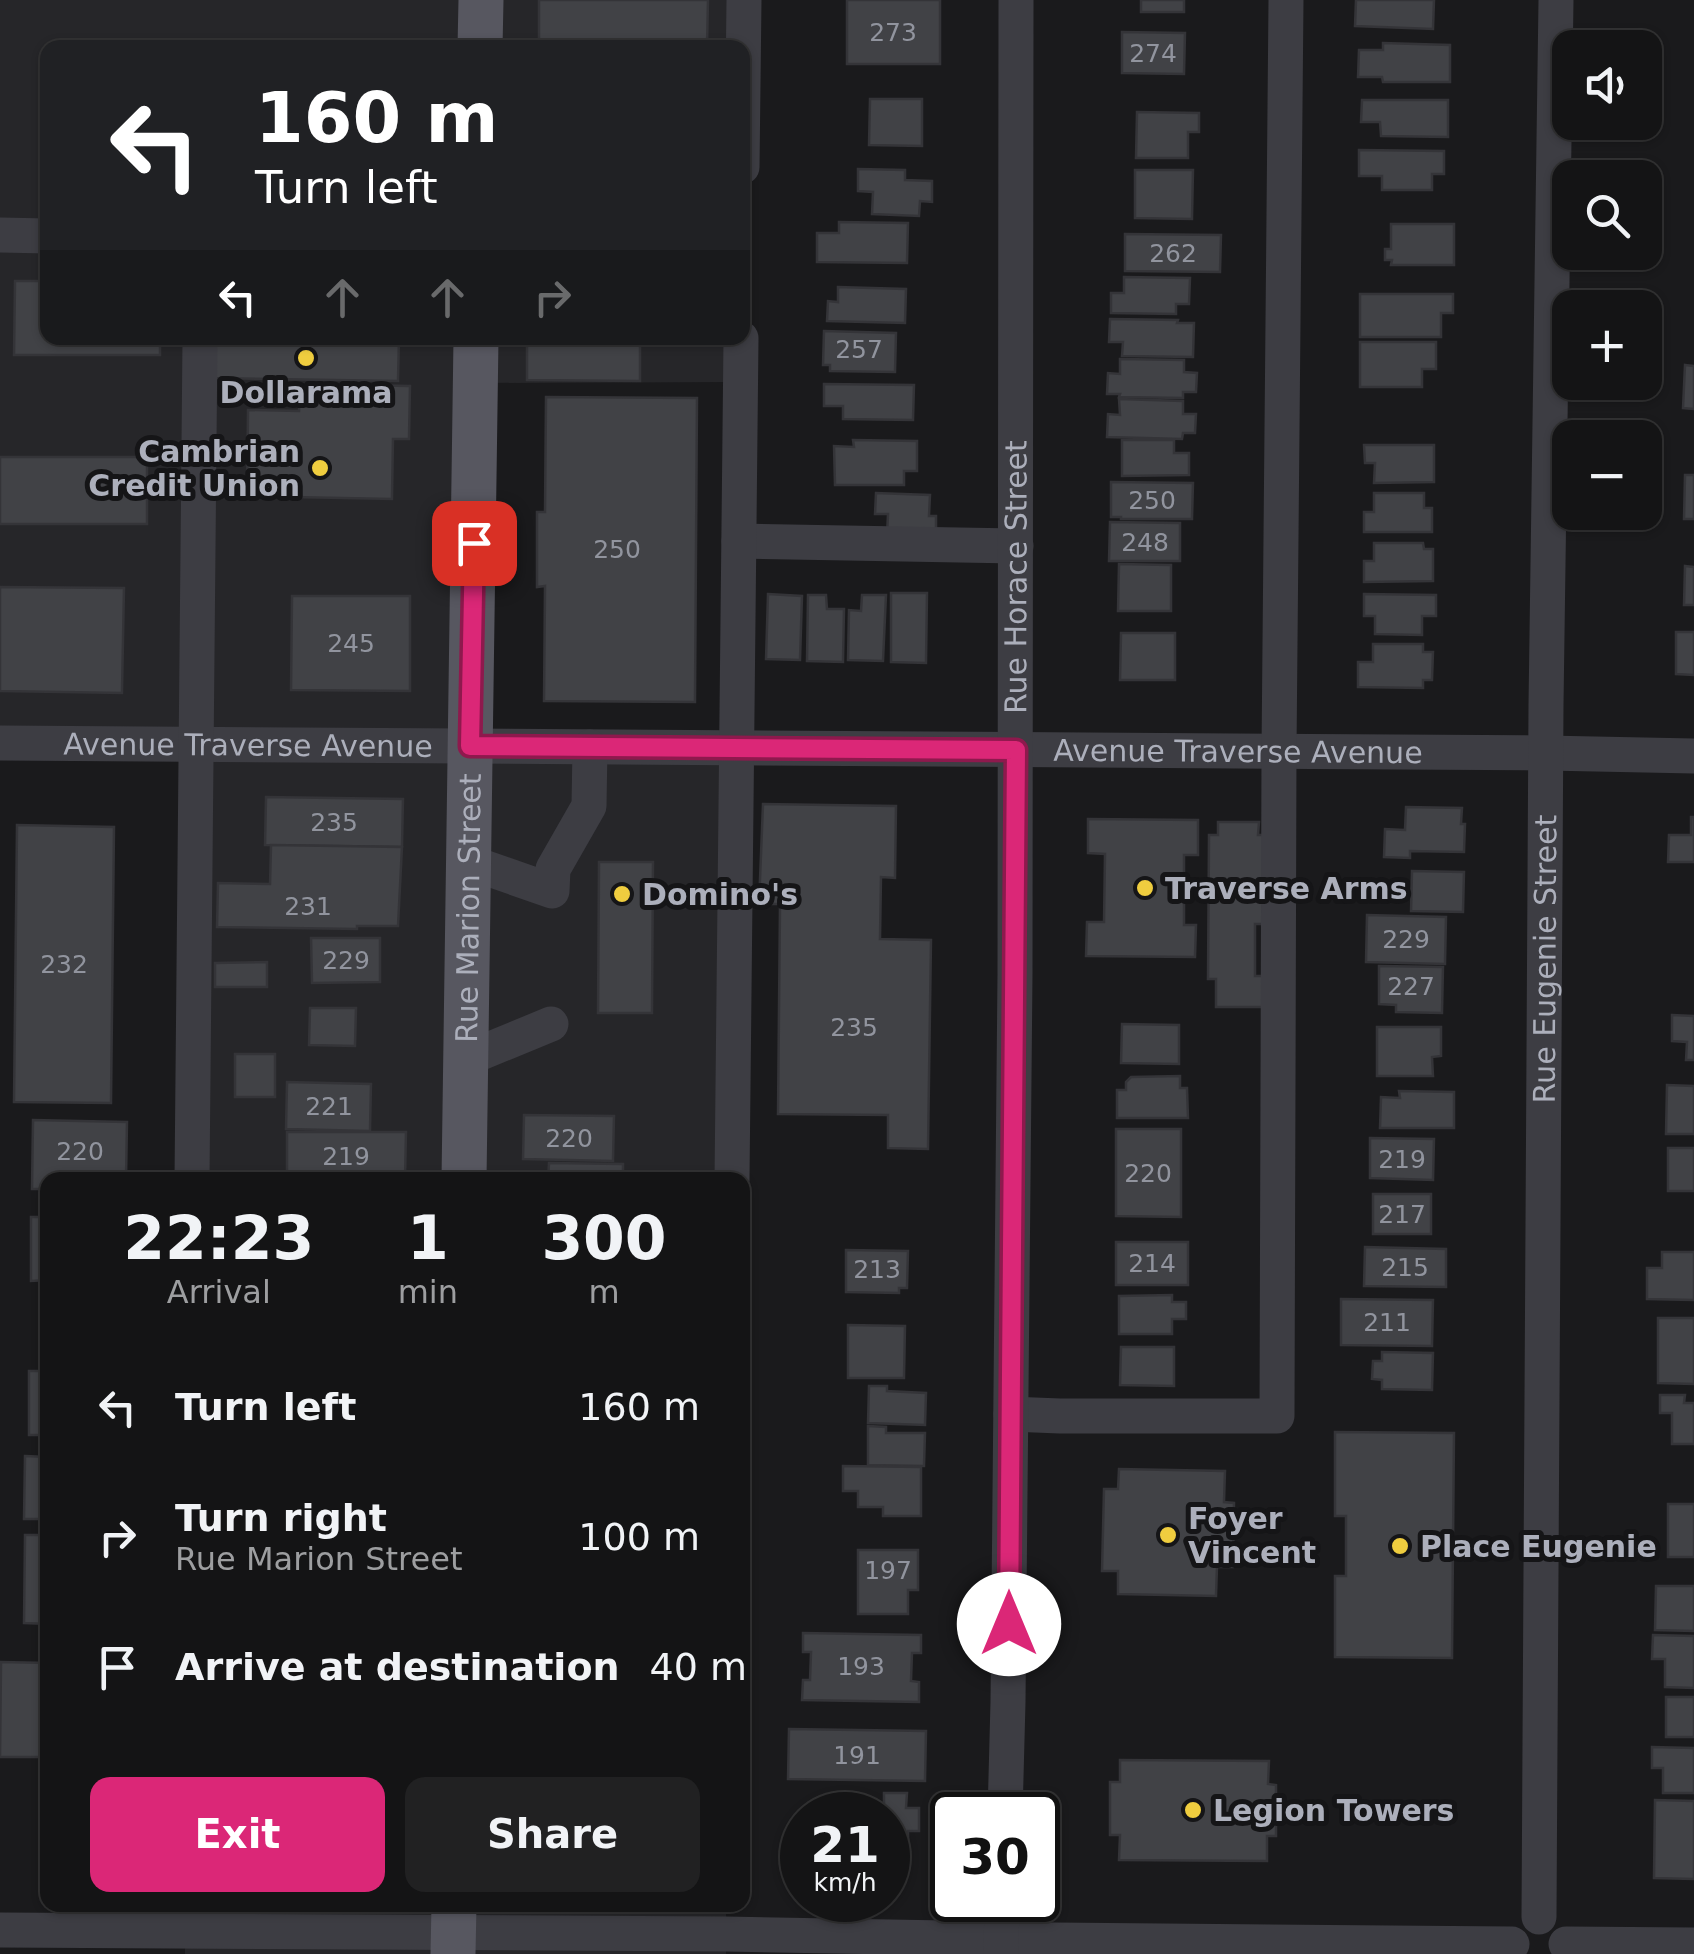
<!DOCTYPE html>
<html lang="en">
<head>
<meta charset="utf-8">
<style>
	body { margin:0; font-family:"DejaVu Sans",sans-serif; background:#212122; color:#f1f3f6; height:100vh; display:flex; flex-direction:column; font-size:38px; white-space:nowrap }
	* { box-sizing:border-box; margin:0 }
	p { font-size:32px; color:#9d9ea0 }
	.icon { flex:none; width:55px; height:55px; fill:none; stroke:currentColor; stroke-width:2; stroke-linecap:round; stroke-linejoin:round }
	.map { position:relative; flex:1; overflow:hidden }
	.details { position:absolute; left:40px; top:1172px; width:710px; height:740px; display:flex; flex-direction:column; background:#141415; border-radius:20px; box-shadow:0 2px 8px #0004,0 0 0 2px #333334 }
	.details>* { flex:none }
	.hud { position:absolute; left:40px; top:40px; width:710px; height:305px; border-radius:20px; box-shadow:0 2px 8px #0004,0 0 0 2px #333334; background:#202124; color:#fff; overflow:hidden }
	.tools { position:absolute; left:1552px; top:30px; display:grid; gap:20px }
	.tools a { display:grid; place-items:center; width:110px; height:110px; border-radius:20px; background:#141415; box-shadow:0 2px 8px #0004,0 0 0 2px #333334; font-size:50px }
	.speed { position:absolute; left:780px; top:1792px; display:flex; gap:20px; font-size:50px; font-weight:700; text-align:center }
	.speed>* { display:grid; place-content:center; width:130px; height:130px; border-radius:50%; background:#141415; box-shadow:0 2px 8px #0004,0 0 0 2px #333334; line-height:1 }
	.speed small { font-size:25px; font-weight:400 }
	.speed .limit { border:5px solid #111; border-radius:15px; background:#fff; color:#111 }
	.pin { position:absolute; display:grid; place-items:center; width:85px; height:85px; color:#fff; margin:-42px; border-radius:20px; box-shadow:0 5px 15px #0006 }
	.me { position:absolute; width:110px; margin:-55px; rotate:0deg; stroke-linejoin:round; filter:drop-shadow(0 0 8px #0008) }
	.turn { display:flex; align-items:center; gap:35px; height:210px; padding:0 50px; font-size:45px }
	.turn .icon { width:130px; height:130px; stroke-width:2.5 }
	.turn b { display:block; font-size:70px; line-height:85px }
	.lanes { display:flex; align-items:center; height:95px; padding:0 50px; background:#0003; justify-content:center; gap:50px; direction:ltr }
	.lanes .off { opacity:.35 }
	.eta { display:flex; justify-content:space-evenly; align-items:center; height:170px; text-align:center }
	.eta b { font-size:60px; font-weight:600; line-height:70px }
	.action { display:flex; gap:20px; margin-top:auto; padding:20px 50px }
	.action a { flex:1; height:115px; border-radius:20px; background:#db2777; color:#fff; font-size:40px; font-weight:600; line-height:115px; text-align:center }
	.action a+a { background:#212122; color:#f1f3f6 }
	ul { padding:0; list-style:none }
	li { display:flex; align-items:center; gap:30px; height:130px; padding:0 50px }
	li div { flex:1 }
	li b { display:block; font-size:38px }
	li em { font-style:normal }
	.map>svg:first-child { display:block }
	.built { fill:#262629 }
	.building { fill:#414246; stroke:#343438; stroke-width:2.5 }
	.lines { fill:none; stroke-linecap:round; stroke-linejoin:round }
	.minor { stroke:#3d3d43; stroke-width:35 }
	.major { stroke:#575760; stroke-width:45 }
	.route-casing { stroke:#8e194d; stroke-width:25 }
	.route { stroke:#db2777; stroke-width:18 }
	.poi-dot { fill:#efcd3f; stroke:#151517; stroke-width:4 }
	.labels { text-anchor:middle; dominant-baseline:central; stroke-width:10; stroke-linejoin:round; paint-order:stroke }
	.number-label { font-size:25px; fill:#91949e }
	.poi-label { font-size:30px; font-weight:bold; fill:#acafbb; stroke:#151517; text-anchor:start }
	.street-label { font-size:30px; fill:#acafbb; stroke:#151517 }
</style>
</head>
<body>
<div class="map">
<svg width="1694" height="1954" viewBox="0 0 1694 1954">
	<rect width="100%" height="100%" fill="#1a1a1c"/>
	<g class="built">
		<polygon points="0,0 744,0 742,48 48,48 48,338 741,338 740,382 475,383 470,746 736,748 732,1180 192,1180 196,745 0,743"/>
		<rect x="185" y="1905" width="541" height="49"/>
	</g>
	<g class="building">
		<polygon points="539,0 708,0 707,48 573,48 567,42 539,43"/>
		<rect x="847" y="0" width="93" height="64"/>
		<rect x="1141" y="0" width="43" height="12"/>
		<polygon points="1356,0 1434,0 1433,29 1355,26"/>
		<polygon points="1122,32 1185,33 1184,74 1122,73"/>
		<polygon points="1383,43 1450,45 1450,82 1383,82 1382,77 1358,77 1359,50 1383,50"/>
		<polygon points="870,99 922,99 922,146 869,145"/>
		<polygon points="1362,100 1448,100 1448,137 1381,136 1380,122 1361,122"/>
		<polygon points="1137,112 1199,113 1199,132 1188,132 1188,158 1136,158"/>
		<polygon points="1359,150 1444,151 1444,174 1432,174 1432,190 1382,190 1382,176 1359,176"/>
		<polygon points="858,169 905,170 905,180 932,181 932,202 920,201 919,216 872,214 873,192 858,191"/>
		<polygon points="1135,170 1193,170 1192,219 1135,218"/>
		<polygon points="839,222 908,223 907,263 817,262 817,233 839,233"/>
		<polygon points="1391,224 1454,224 1454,265 1391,265 1392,260 1385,260 1385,249 1391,249"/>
		<polygon points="1125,234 1221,235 1220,272 1125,271"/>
		<polygon points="1124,277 1190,278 1189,304 1176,304 1176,314 1111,313 1111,293 1124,293"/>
		<polygon points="15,281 48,281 48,338 160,338 160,355 14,355"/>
		<polygon points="838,287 906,289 905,323 827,321 828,301 838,302"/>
		<polygon points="1360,294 1453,294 1453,313 1441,313 1441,337 1360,337"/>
		<polygon points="1110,319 1178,320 1177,323 1194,323 1193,357 1122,356 1123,342 1109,342"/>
		<polygon points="824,331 896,333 895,372 830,371 830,365 823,365"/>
		<polygon points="215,338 399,338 398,381 215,378"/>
		<polygon points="527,338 640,338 640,381 527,380"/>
		<polygon points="1360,342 1436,342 1436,369 1422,369 1422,387 1360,387"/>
		<polygon points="1120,359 1184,360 1184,372 1197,373 1196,392 1183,392 1183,398 1119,397 1120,394 1107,394 1108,373 1120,374"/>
		<polygon points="1685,365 1694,366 1694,409 1683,408"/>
		<polygon points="300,384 410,386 409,439 393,439 392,499 247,496 248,410 299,411"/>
		<polygon points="824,384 914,385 913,420 843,419 843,406 824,406"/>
		<polygon points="546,397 697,398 695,702 544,701 545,586 537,587 537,512 545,512"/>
		<polygon points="1119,399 1183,401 1183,414 1196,414 1195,433 1183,433 1182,439 1107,437 1108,414 1120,415"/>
		<polygon points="853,440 917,441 917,471 904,471 904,485 835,485 834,446 854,447"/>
		<polygon points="1122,440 1174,440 1174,453 1189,453 1189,475 1122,476"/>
		<polygon points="1364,445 1434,445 1434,482 1374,483 1375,463 1365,463"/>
		<rect x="0" y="457" width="147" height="67"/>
		<polygon points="1685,475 1694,475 1694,519 1684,519"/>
		<polygon points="1111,482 1193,483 1192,519 1121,519 1121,517 1111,517"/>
		<polygon points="876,493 930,495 929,516 936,516 936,537 887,535 888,514 875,514"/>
		<polygon points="1374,493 1424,493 1424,508 1432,508 1432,532 1364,532 1364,512 1374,512"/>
		<polygon points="1110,522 1180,523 1180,561 1109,561"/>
		<polygon points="1374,543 1423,543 1424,549 1433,549 1433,581 1364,582 1364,561 1374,561"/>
		<polygon points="1119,564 1171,565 1171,611 1118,611"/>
		<polygon points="1685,566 1694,567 1694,605 1684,605"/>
		<polygon points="0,587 124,588 122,693 0,691"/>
		<polygon points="891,593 927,593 926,663 891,662"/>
		<polygon points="768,594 802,596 800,660 766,659"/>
		<polygon points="1364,594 1436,595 1436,616 1422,616 1422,635 1375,634 1375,616 1364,616"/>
		<polygon points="808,595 826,595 827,609 844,609 843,662 807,661"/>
		<polygon points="862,595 886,595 883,661 848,660 849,610 861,611"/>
		<polygon points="292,596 410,596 410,691 291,690"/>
		<polygon points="1676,632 1694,632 1694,675 1676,674"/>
		<polygon points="1121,633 1175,633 1175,680 1120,680"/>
		<polygon points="1373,644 1423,644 1423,652 1433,652 1432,680 1423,680 1423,688 1358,687 1358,662 1373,662"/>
		<polygon points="266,797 403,799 402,847 265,845"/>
		<polygon points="763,804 896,806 895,878 881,877 880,939 931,940 928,1149 888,1148 888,1115 778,1114 780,904 759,904"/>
		<polygon points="1406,807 1462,808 1461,824 1465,824 1464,852 1410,851 1410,858 1384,857 1385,829 1405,830"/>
		<polygon points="1691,817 1694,817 1694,862 1668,862 1669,835 1691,835"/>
		<polygon points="1088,819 1198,820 1198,855 1184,855 1184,925 1196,925 1195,957 1086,956 1087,922 1104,922 1105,854 1088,853"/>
		<polygon points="1218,822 1259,822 1258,835 1265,835 1265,924 1255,924 1255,976 1266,976 1267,1007 1216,1007 1216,979 1208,979 1209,835 1218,835"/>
		<polygon points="17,825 114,827 111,1103 14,1102"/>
		<polygon points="271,845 402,847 398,926 357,926 357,929 217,927 218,883 270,884"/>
		<polygon points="599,862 653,862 652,1013 598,1013"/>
		<polygon points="1412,871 1464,872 1463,912 1411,911"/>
		<polygon points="1367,915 1446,917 1445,964 1366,962"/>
		<polygon points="311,938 380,938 380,982 312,983"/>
		<polygon points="267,962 267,987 215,987 215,963"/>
		<polygon points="1379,966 1443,967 1442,1013 1396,1012 1396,1005 1379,1004"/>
		<polygon points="310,1008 356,1008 355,1046 309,1045"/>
		<polygon points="1672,1015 1694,1016 1694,1060 1686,1060 1687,1042 1672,1041"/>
		<polygon points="1122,1024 1179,1025 1179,1064 1121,1063"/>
		<polygon points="1377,1027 1441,1027 1441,1056 1432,1057 1433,1076 1377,1076"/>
		<rect x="235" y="1054" width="40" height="43"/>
		<polygon points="1180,1076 1180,1088 1187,1088 1188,1118 1117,1118 1117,1090 1126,1090 1126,1082 1131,1077"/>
		<polygon points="287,1082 371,1084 370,1131 286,1129"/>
		<polygon points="1667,1085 1694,1086 1694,1134 1666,1134"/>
		<polygon points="1399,1091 1454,1092 1454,1128 1380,1128 1381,1097 1400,1098"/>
		<polygon points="524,1115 614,1116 613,1161 523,1159"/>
		<polygon points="33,1120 127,1122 126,1180 48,1180 48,1189 32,1189"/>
		<polygon points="1116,1129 1181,1129 1181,1217 1116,1216"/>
		<polygon points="287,1132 406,1132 405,1180 287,1180"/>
		<polygon points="1370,1138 1434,1139 1433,1180 1370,1178"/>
		<rect x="1668" y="1148" width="26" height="43"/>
		<polygon points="549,1163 623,1164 623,1180 548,1180"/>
		<rect x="1373" y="1194" width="58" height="40"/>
		<polygon points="31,1217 48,1217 48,1280 31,1281"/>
		<rect x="1116" y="1242" width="72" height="43"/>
		<polygon points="1365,1247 1446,1249 1446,1287 1364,1286"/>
		<polygon points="846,1250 908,1251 907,1288 899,1288 899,1293 846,1292"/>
		<polygon points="1662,1252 1694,1252 1694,1300 1647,1299 1647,1268 1662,1268"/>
		<rect x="42" y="1287" width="6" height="73"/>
		<polygon points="1172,1295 1172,1302 1186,1302 1186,1319 1172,1319 1172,1334 1119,1334 1119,1296"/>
		<polygon points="1341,1299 1433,1300 1432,1346 1341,1345"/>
		<polygon points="1658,1318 1694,1318 1694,1384 1658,1383"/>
		<polygon points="848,1325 905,1326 904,1378 848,1378"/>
		<polygon points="1121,1347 1174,1347 1174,1386 1120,1385"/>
		<polygon points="1382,1352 1433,1353 1432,1390 1382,1389 1382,1380 1372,1379 1373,1361 1382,1361"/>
		<rect x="29" y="1371" width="19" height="64"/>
		<polygon points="869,1386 887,1386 887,1391 926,1393 925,1425 868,1423"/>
		<polygon points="1660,1395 1685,1395 1684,1403 1694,1403 1694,1444 1672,1444 1672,1413 1660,1413"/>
		<polygon points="868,1426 886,1427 886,1433 925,1433 924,1466 868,1465"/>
		<polygon points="1335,1432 1454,1433 1452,1658 1335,1657 1335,1576 1346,1576 1346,1516 1335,1516"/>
		<polygon points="25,1456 48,1457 48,1519 24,1519"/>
		<polygon points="843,1466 921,1467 921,1516 883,1516 883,1507 858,1507 858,1491 843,1491"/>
		<polygon points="1119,1469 1225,1471 1224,1502 1234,1503 1233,1567 1217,1567 1216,1596 1118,1594 1118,1571 1102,1571 1104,1489 1118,1489"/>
		<rect x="1668" y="1504" width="26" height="53"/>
		<polygon points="25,1535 48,1535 48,1624 24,1623"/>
		<polygon points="858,1550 918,1550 918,1590 908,1590 908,1614 858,1614"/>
		<polygon points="1656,1586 1694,1586 1694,1631 1655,1630"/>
		<polygon points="803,1633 921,1635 921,1653 912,1653 911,1681 919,1682 919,1702 802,1700 803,1680 810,1680 811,1652 803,1652"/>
		<polygon points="1653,1635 1694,1636 1694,1688 1665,1687 1665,1659 1652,1659"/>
		<polygon points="1,1662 48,1663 48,1757 0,1757"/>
		<rect x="1666" y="1697" width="28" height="40"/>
		<polygon points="789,1729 926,1731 925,1781 788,1779"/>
		<polygon points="1652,1747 1694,1748 1694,1793 1663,1793 1663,1768 1652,1768"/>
		<polygon points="1120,1760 1269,1761 1268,1784 1276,1785 1276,1836 1267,1836 1267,1861 1119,1860 1120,1835 1110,1835 1110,1782 1120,1782"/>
		<polygon points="884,1793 907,1793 906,1808 919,1808 919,1831 908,1831 908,1851 888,1850 888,1815 832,1815 832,1810 884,1810"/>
		<polygon points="1655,1800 1694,1801 1694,1879 1654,1878"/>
	</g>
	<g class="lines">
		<g class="minor">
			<polyline points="742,167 744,0"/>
			<polyline points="0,235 48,236"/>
			<polyline points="739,541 1016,546"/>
			<path id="s1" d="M0 743 1546 753 1694 756"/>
			<polyline points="469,862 552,891 553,869 589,806 590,747"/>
			<polyline points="466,1059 551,1024"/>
			<polyline points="192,1180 200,338"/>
			<polyline points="732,1180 741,338"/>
			<polyline points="1011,1414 1060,1416 1277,1416 1279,751 1286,0"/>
			<path id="s2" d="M1005 1815 1008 1702 1015 974 1016 0"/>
			<path id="s3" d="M1539 1917 1546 705 1556 0"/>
			<polyline points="0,1930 726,1934 1054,1940 1512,1944"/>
			<polyline points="1566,1944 1694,1945"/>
			<polyline points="1001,1954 1002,1900"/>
		</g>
		<g class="major">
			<polyline points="480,48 481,0"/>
			<path id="s4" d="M464 1180 476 338"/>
			<polyline points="453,1954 454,1905"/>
		</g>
	</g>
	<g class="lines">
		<defs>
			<polyline id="route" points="474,543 470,746 1016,750 1009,1624"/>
		</defs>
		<use href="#route" class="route-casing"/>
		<use href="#route" class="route"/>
	</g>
	<g class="poi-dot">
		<circle cx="306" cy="358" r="10"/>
		<circle cx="320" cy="468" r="10"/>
		<circle cx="1145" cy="888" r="10"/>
		<circle cx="622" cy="894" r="10"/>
		<circle cx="1168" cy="1535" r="10"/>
		<circle cx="1400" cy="1546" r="10"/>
		<circle cx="1193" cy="1810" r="10"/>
	</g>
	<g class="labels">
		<g class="number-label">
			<text x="893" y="32">273</text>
			<text x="1153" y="53">274</text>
			<text x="1173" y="253">262</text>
			<text x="859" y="349">257</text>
			<text x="1152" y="500">250</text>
			<text x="1145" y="542">248</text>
			<text x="617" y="549">250</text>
			<text x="351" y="643">245</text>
			<text x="334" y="822">235</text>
			<text x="308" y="906">231</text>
			<text x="1406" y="939">229</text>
			<text x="346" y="960">229</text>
			<text x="64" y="964">232</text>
			<text x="1411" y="986">227</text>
			<text x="854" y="1027">235</text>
			<text x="329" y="1106">221</text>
			<text x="569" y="1138">220</text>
			<text x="80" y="1151">220</text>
			<text x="346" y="1156">219</text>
			<text x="1402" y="1159">219</text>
			<text x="1148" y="1173">220</text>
			<text x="1402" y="1214">217</text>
			<text x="1152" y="1263">214</text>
			<text x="1405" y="1267">215</text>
			<text x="877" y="1269">213</text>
			<text x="1387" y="1322">211</text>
			<text x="888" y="1570">197</text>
			<text x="861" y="1666">193</text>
			<text x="857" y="1755">191</text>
		</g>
		<g class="poi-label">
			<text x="306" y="392" text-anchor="middle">Dollarama</text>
			<text x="300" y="451" text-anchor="end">Cambrian<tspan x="300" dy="34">Credit Union</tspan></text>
			<text x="1165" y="888">Traverse Arms</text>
			<text x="642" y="894">Domino's</text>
			<text x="1188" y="1518">Foyer<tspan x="1188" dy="34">Vincent</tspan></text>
			<text x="1420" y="1546">Place Eugenie</text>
			<text x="1213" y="1810">Legion Towers</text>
		</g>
		<g class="street-label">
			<text stroke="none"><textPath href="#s2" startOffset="1238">Rue Horace Street</textPath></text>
			<text stroke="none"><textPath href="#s1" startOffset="248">Avenue Traverse Avenue</textPath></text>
			<text stroke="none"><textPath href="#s1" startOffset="1238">Avenue Traverse Avenue</textPath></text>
			<text stroke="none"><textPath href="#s4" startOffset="272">Rue Marion Street</textPath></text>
			<text stroke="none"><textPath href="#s3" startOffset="958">Rue Eugenie Street</textPath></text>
		</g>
	</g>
</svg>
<div class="tools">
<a><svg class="icon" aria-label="sound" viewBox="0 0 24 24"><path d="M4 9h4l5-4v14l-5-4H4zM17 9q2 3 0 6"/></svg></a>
<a><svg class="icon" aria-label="search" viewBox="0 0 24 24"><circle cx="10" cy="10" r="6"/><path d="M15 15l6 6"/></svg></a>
<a>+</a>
<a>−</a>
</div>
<div class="speed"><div>21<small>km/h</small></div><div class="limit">30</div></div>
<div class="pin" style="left:474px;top:543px;background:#d93025"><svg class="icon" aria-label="arrive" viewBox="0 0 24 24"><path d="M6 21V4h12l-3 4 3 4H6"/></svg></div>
<svg class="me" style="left:1009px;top:1624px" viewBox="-20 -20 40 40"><circle r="19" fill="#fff"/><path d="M0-13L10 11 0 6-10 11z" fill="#db2777"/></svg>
<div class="hud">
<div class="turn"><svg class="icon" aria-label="left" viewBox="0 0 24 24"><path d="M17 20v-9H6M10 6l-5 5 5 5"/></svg><div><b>160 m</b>Turn left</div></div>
<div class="lanes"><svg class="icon" aria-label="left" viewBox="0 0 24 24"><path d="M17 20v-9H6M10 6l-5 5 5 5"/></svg><svg class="icon off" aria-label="ahead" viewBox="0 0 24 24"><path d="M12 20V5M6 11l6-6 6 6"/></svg><svg class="icon off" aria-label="ahead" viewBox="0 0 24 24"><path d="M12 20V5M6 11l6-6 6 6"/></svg><svg class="icon off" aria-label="right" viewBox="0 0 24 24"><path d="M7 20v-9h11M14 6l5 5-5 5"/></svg></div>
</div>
<section class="details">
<div class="eta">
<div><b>22:23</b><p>Arrival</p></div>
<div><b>1</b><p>min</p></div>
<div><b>300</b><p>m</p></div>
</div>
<ul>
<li><svg class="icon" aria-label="left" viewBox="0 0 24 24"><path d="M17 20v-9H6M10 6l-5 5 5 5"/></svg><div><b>Turn left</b></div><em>160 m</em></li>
<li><svg class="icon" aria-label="right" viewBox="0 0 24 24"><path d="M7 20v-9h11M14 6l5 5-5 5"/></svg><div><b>Turn right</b><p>Rue Marion Street</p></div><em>100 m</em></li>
<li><svg class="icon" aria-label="arrive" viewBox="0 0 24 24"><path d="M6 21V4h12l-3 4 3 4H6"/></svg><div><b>Arrive at destination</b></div><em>40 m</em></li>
</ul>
<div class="action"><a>Exit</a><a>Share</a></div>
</section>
</div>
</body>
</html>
